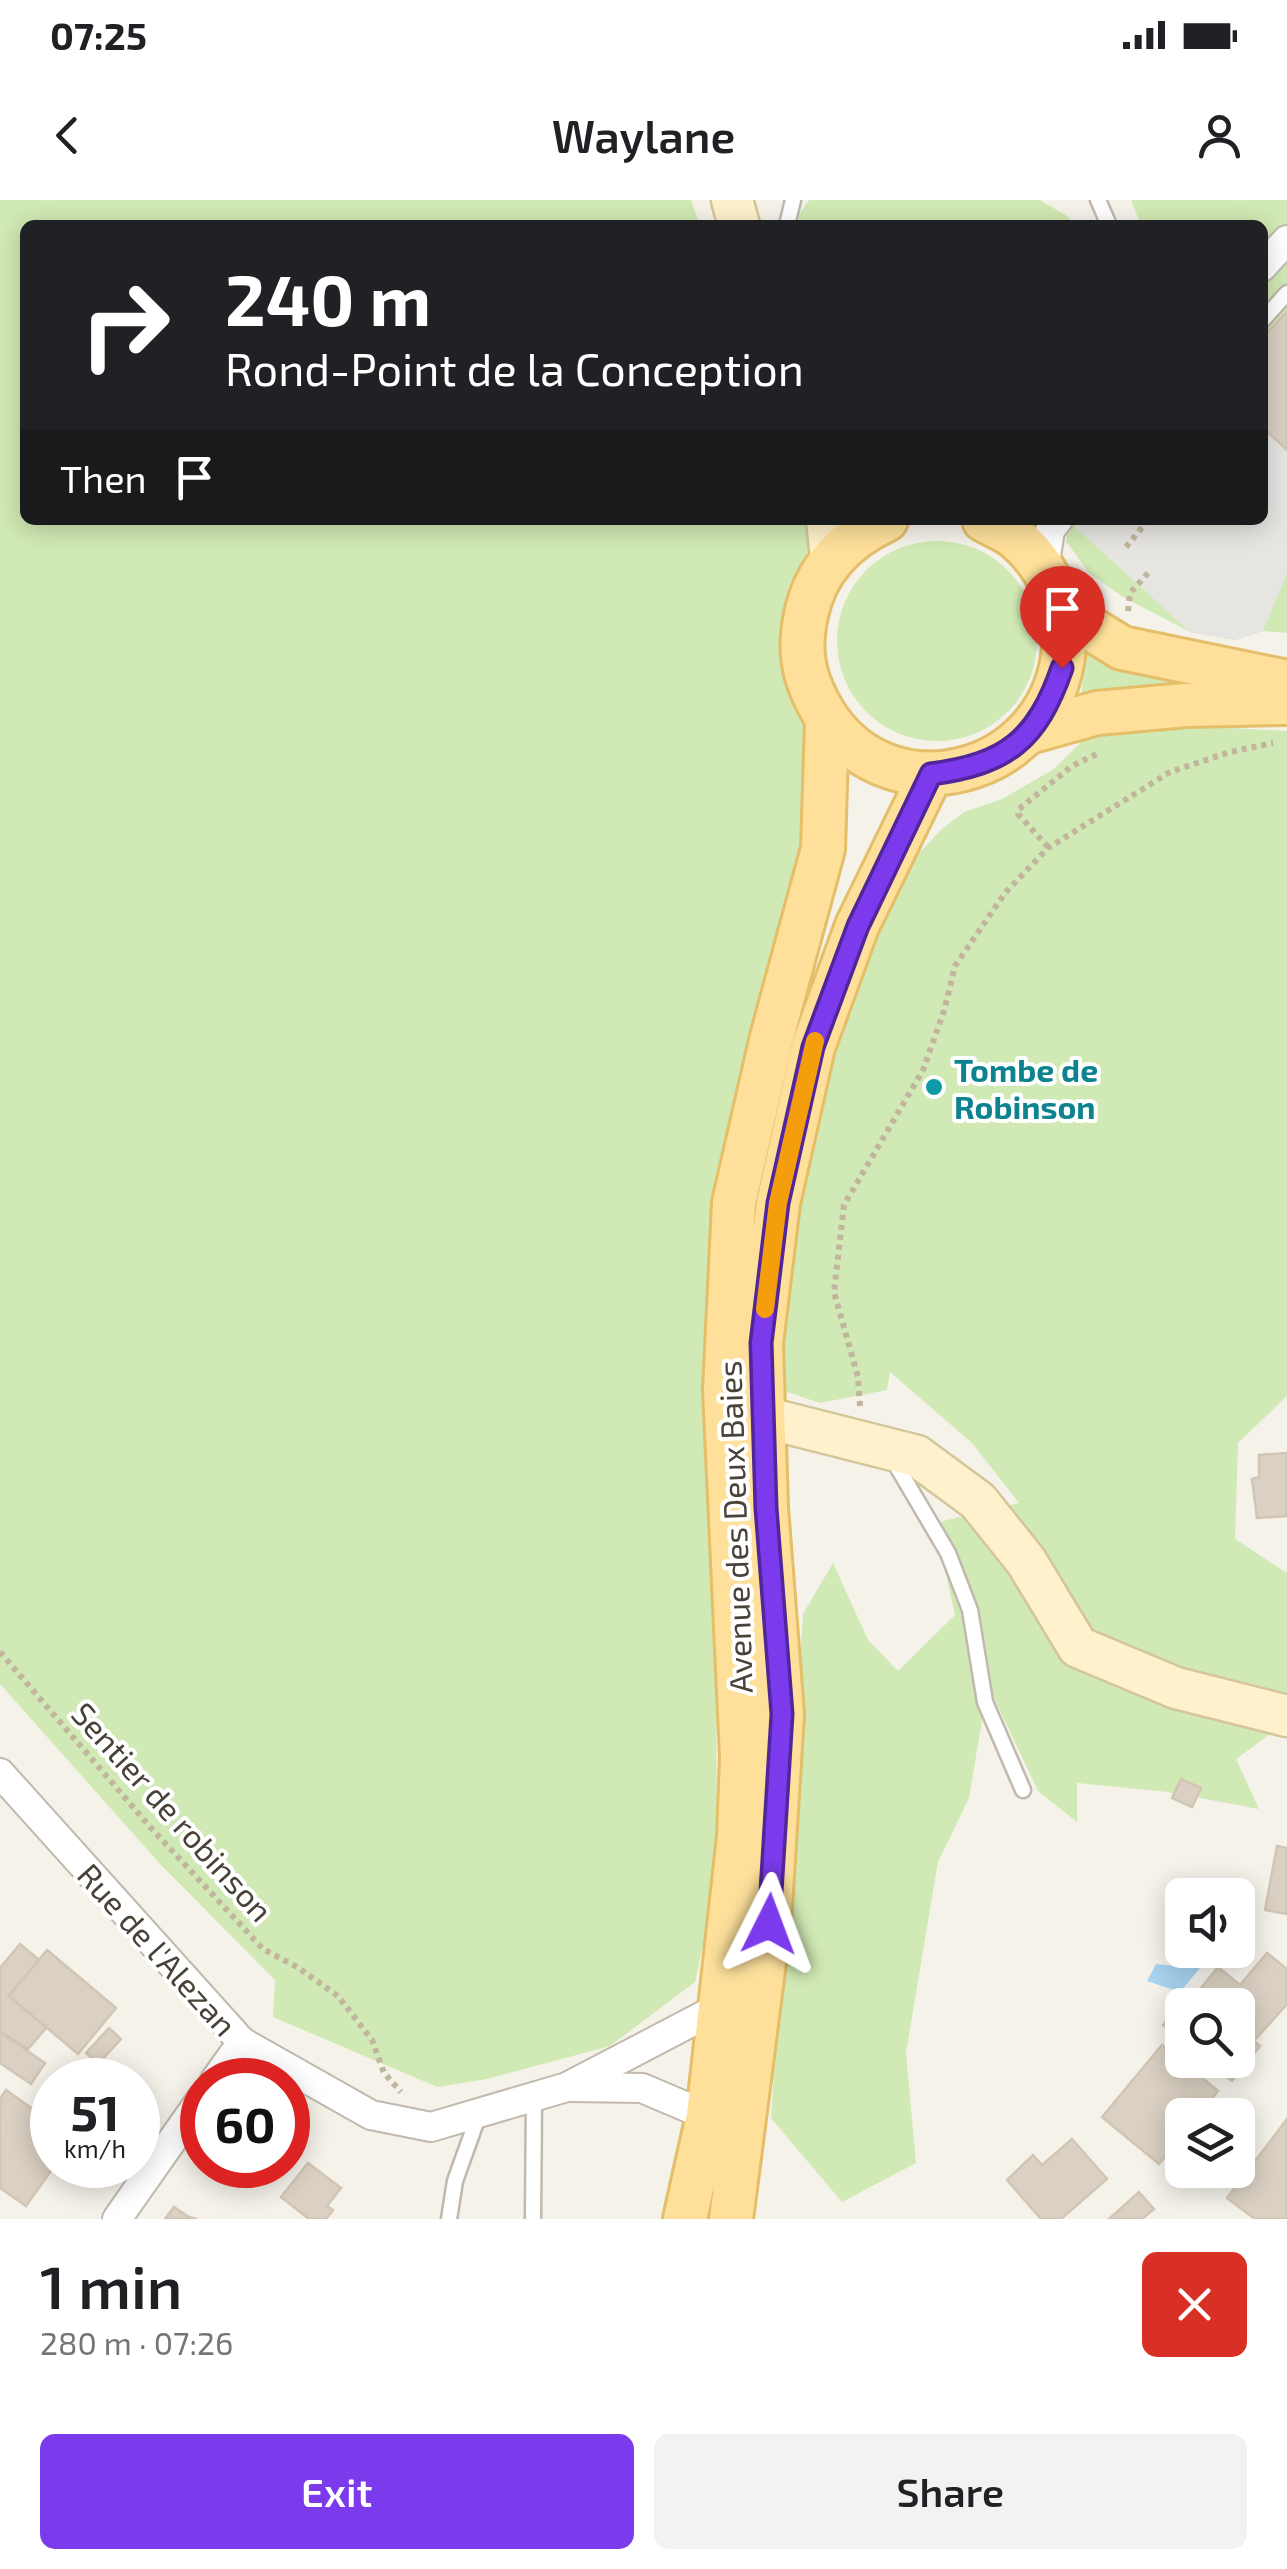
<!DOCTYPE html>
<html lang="en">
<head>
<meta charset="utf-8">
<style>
	body { margin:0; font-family:"Exo 2",sans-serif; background:#f2f2f2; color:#202124; height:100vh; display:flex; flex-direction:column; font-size:38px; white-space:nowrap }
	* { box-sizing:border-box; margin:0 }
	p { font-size:32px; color:#757577 }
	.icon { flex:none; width:55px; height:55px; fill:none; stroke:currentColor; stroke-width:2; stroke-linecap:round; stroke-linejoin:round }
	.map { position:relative; height:2019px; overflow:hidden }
	.sheet { display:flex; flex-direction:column; background:#fff; flex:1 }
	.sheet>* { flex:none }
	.banner { position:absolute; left:20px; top:20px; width:1248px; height:305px; border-radius:15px; box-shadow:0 5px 25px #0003; background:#202124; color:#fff; overflow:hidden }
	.tools { position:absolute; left:1165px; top:1678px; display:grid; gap:20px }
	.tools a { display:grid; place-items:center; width:90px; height:90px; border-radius:15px; background:#fff; box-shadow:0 5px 25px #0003; font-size:50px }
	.speed { position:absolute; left:30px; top:1858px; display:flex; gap:20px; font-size:50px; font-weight:700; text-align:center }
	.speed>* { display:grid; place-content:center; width:130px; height:130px; border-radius:50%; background:#fff; box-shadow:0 5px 25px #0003; line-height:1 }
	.speed small { font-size:25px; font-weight:400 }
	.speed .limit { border:15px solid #d22; background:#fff; color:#111 }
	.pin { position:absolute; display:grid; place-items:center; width:85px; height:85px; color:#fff; margin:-102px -42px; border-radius:50% 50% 50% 0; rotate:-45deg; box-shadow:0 0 10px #0007 }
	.pin .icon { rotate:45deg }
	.me { position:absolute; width:110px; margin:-55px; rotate:3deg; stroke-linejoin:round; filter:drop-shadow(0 0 8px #0008) }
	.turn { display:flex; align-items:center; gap:35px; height:210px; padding:0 40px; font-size:45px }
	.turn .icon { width:130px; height:130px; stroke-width:2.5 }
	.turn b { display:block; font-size:70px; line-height:85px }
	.then { display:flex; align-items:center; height:95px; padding:0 40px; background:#0003; gap:20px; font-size:38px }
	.round { display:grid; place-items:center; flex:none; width:105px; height:105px; border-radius:15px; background:#f2f2f2 }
	.head { display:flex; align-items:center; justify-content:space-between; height:170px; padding:0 40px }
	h1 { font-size:60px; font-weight:600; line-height:75px }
	.action { display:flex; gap:20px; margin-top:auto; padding:20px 40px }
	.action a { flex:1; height:115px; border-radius:15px; background:#7c3aed; color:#fff; font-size:40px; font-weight:600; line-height:115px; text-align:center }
	.action a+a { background:#f2f2f2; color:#202124 }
	.status { display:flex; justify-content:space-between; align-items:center; height:70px; padding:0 50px; background:#fff; direction:ltr }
	.status svg { height:28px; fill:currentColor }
	header { display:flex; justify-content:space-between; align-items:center; height:130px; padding:0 40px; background:#fff; font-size:45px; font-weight:600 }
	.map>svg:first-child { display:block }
	.green { fill:#d1e9b4 }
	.parking { fill:#e7e5e2 }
	.water { fill:#a8d4f1 }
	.building { fill:#dad0c3; stroke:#d2c5b3; stroke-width:2.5 }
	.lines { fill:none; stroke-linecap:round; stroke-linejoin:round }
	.lane-casing { stroke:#c1b9ad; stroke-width:19 }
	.street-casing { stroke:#c1b9ad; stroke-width:32 }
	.secondary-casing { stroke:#d4c59a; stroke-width:45 }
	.primary-casing { stroke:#e4be69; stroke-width:48 }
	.path { stroke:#c2b59e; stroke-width:6; stroke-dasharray:5 5; stroke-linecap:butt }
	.lane { stroke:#fff; stroke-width:14 }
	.street { stroke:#fff; stroke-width:28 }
	.secondary { stroke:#fef1cb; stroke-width:40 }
	.primary { stroke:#fee09b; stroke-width:42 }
	.route-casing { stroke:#51269a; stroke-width:25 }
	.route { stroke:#7c3aed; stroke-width:18 }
	.slow { stroke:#f59e0b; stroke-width:18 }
	.culture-dot { fill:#0f9aa8; stroke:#fff; stroke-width:4 }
	.labels { text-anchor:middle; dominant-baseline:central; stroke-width:8; stroke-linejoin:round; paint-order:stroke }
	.culture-label { font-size:32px; font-weight:bold; fill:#0d838f; stroke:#fff; text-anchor:start }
	.street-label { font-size:32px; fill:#494238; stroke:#fff }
</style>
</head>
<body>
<div class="status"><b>07:25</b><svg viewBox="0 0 49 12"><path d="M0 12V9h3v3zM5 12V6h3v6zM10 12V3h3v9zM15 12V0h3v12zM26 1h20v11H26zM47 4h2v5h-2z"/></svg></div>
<header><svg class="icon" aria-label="back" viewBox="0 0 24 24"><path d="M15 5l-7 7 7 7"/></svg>Waylane<svg class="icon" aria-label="person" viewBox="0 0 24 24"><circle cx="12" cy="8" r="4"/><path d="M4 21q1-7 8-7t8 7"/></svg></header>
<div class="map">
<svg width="1287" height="2019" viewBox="0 0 1287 2019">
	<rect width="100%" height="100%" fill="#f5f2ea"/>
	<g class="green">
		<polygon points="0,0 691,0 700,25 25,25 25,320 805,320 813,341 789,386 783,423 786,474 811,536 800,673 735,921 703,1200 716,1427 717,1682 695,1782 610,1846 487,1879 437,1887 273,1817 275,1780 161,1665 0,1484"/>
		<polygon points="809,0 1040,0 1067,16 1075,25 798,25 799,14"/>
		<polygon points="1131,0 1287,0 1287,433 1263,431 1235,440 1190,432 1123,397 1089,373 1066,341 1070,320 1262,320 1262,25 1141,25"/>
		<circle cx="937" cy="441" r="100"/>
		<polygon points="1087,448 1215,489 1080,503"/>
		<polygon points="1196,526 1287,531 1287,1196 1238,1243 1235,1339 1287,1373 1287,1513 1277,1529 1236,1559 1259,1609 1168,1592 1077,1583 1077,1622 1038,1591 985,1479 985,1502 969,1598 938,1662 906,1853 916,1963 842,2002 771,1918 803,1414 833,1363 868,1440 898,1471 955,1415 935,1323 1019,1303 972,1243 890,1172 887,1190 820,1203 784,1191 773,1154 789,1044 835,858 893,680 942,629 964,612 1002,599 1054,569 1089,534 1114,527"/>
	</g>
	<polygon class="parking" points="1263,227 1287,250 1287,373 1263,431 1235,440 1190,432 1074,326 1077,320 1262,320"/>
	<polygon class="water" points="1156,1764 1200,1768 1180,1792 1147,1781"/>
	<g class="building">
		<polygon points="1287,112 1287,250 1262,227 1262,138"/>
		<polygon points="1287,1253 1287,1316 1257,1318 1252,1279 1259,1277 1259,1255"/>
		<polygon points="1181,1579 1201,1588 1192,1607 1172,1598"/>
		<polygon points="1277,1646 1287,1648 1287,1714 1265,1710"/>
		<polygon points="20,1744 39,1760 9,1796 47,1827 28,1849 0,1831 0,1768"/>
		<polygon points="47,1750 116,1808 78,1854 9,1796"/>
		<polygon points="1267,1753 1287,1769 1287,1804 1254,1841 1260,1846 1232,1881 1206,1860 1238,1860 1238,1805 1182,1805 1182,1840 1163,1825 1192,1791 1196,1794 1218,1767 1240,1785"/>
		<polygon points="109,1828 121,1839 98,1864 86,1853"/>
		<polygon points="0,1832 45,1863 31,1884 0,1863"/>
		<polygon points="1162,1845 1218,1891 1199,1915 1182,1915 1182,1935 1159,1964 1102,1917"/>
		<polygon points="6,1890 52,1923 52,1965 55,1965 26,2006 0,1988 0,1899"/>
		<polygon points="1287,1919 1287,2019 1255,2019 1227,1998"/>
		<polygon points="1072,1939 1107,1979 1061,2019 1041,2019 1007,1980 1033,1955 1042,1965"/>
		<polygon points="308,1963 341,1988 327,2006 333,2010 326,2019 309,2019 281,1997"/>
		<polygon points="229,1965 267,1965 253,1984"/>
		<polygon points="1139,1992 1154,2009 1142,2019 1109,2019"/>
		<polygon points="174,2007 189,2017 197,2019 165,2019"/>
	</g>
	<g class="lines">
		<defs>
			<g id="lane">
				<polyline points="1098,0 1109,25"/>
				<polyline points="787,25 793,0"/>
				<polyline points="1262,121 1287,93"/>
				<polyline points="892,1258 948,1353 970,1410 985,1502 1023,1590"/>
				<polyline points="449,2019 455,1981 479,1914"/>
				<polyline points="533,2019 534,1896"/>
			</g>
			<g id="street">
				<polyline points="1262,67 1287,40"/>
				<polyline points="1044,370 1050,330 1058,320"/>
				<polyline points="0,1573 242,1842 371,1915 431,1927 567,1887 720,1807"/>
				<polyline points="215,1880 242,1842"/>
				<polyline points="573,1887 642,1888 708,1916"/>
				<polyline points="117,2019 202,1898"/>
			</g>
			<g id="secondary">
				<polyline points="732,0 739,25"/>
				<polyline points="827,320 831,358"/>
				<polyline points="763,1217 917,1256 978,1301 1026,1361 1078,1447 1176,1488 1287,1516"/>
			</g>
			<g id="primary">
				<path d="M886 320C845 339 815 370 806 415 799 447 802 473 818 503 880 623 1054 580 1064 447 1067 406 1048 366 1017 339 1008 331 995 326 984 320"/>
				<polyline points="1057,396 1088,427 1122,448 1287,482"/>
				<polyline points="1029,532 1097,513 1186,505 1287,503"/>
				<polyline points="685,2019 708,1916 739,1637 742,1557 725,1190 734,1003 772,837 823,649 827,521"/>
				<polyline points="731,2019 769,1723 782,1514 766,1308 761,1143 778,1003 813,847 857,726 931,574"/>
			</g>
		</defs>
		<use href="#lane" class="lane-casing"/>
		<use href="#street" class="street-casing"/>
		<use href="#secondary" class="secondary-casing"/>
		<use href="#primary" class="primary-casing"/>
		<g class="path">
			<polyline points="1126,347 1148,320"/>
			<polyline points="1128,411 1130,393 1150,371"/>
			<polyline points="1048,647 1018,614 1019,609 1072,566 1099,553"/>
			<polyline points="860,1206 858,1177 834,1092 844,1005 923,870 944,811 955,766 1005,693 1048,648 1170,572 1230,552 1273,543"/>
			<polyline points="0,1452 151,1628 263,1749 297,1767 338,1796 372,1840 384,1873 401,1892"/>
		</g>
		<use href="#lane" class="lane"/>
		<use href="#street" class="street"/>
		<use href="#secondary" class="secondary"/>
		<use href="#primary" class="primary"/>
	</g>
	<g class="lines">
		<defs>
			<path id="route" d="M769 1724 782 1514 766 1308 761 1143 778 1003 813 847 858 726 931 574C1007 564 1037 540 1062 468"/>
		</defs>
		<use href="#route" class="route-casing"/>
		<use href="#route" class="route"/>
		<polyline class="slow" points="765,1109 778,1003 815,841"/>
	</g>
	<circle class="culture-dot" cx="934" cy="887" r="10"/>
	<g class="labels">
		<g class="culture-label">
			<text x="954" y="869">Tombe de<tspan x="954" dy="37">Robinson</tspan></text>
		</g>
		<g class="street-label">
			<text transform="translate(734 1327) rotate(-92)">Avenue des Deux Baies</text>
			<text transform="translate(173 1611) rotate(48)">Sentier de robinson</text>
			<text transform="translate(158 1749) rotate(48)">Rue de l'Alezan</text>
		</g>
	</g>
</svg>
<div class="tools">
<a><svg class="icon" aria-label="sound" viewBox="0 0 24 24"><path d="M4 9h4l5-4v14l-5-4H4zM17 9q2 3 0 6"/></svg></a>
<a><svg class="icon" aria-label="search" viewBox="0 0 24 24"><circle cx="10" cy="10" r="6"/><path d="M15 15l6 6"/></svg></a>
<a><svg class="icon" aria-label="layers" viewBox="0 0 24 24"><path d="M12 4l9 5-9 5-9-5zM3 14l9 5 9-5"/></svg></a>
</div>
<div class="speed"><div>51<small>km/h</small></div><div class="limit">60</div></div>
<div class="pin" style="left:1062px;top:468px;background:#d93025"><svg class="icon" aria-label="arrive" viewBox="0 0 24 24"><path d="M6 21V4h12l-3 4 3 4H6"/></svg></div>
<svg class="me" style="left:769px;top:1724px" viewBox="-20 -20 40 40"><path d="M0-17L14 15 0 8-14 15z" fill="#7c3aed" stroke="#fff" stroke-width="4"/></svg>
<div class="banner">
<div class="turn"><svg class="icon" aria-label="right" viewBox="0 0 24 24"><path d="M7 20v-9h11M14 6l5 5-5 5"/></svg><div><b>240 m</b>Rond-Point de la Conception</div></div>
<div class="then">Then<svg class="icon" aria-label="arrive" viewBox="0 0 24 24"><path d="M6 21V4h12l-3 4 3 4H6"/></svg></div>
</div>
</div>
<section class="sheet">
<div class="head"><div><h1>1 min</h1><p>280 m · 07:26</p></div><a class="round" style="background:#d93025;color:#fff"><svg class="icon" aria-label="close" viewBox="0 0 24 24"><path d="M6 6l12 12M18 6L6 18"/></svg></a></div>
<div class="action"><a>Exit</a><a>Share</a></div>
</section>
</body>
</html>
